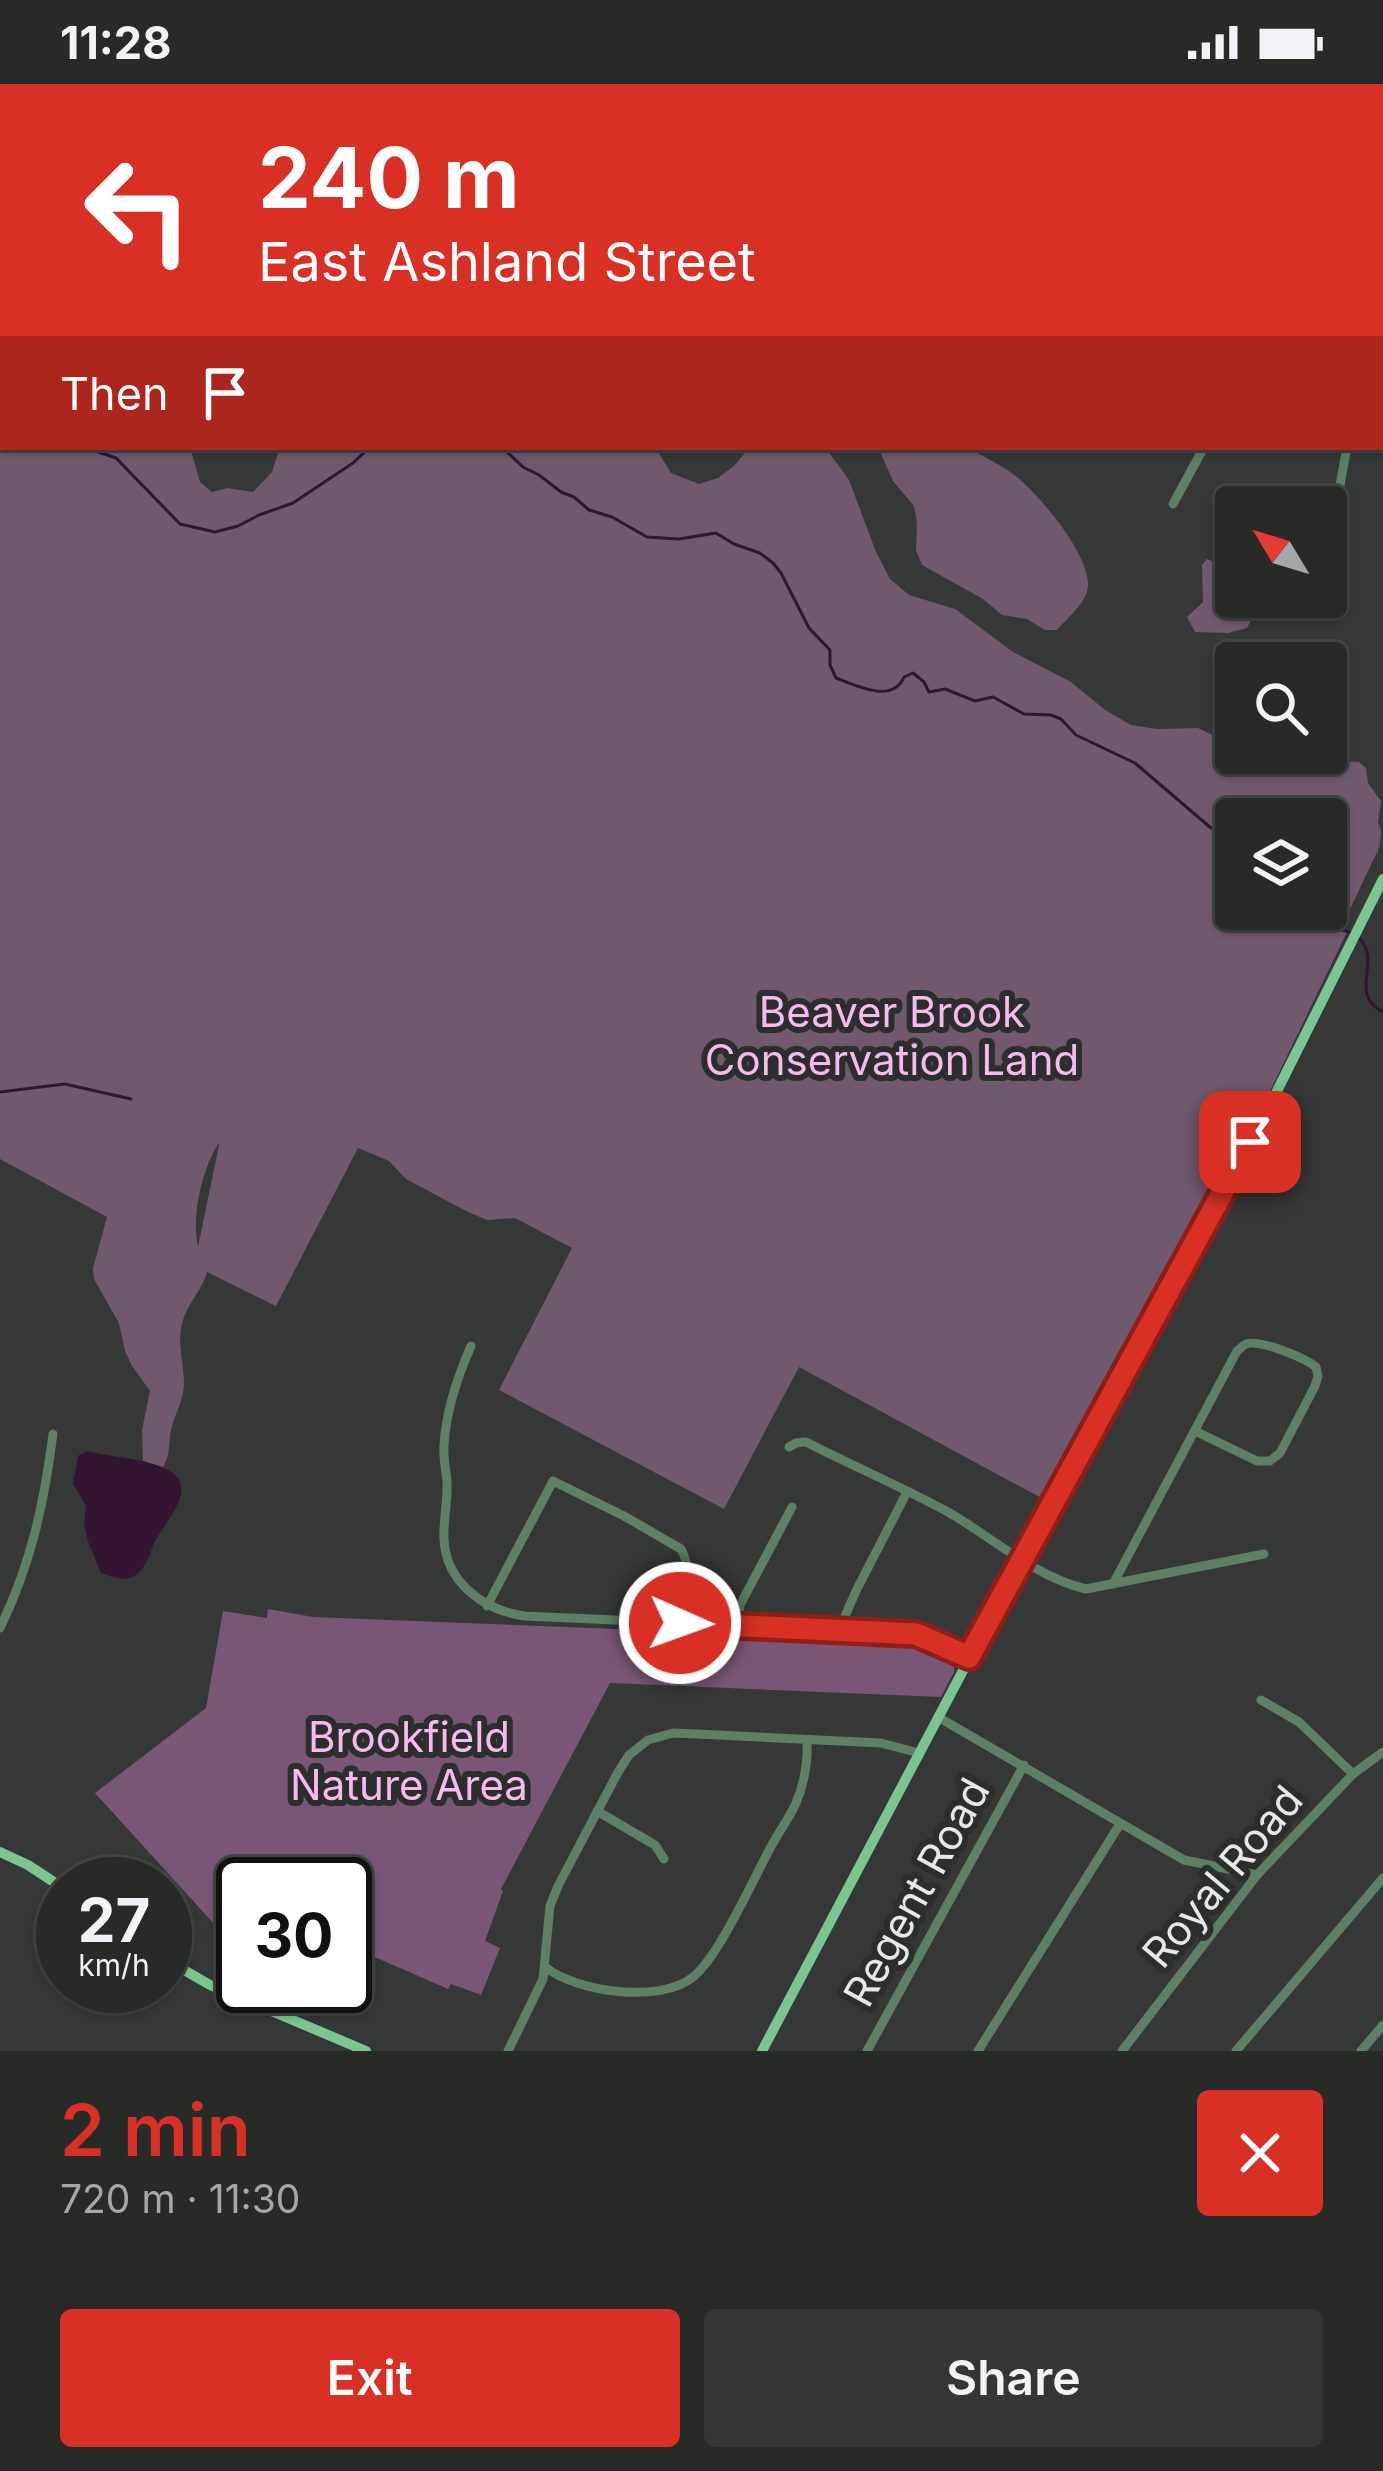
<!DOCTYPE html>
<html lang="en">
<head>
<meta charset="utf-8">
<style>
	body { margin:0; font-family:Inter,sans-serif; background:#343634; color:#f1f3f6; height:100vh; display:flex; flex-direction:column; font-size:45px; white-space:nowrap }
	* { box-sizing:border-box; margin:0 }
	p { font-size:39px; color:#a5a7a8 }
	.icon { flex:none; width:66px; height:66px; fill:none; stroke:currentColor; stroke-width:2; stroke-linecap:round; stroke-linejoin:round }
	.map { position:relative; height:1967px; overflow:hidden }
	.side { display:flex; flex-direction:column; background:#282a28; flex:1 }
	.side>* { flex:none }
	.top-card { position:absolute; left:0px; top:0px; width:1383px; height:366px; box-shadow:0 3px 9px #0004,0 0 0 3px #444645; background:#d93025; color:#fff; overflow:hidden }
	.needle { width:78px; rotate:308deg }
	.buttons { position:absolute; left:1215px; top:402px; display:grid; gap:24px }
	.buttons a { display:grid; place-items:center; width:132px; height:132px; border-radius:12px; background:#282a28; box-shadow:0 3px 9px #0004,0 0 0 3px #444645; font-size:60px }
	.speed { position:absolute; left:36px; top:1773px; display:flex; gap:24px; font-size:60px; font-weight:700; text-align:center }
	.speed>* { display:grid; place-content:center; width:156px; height:156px; border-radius:50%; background:#282a28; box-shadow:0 3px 9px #0004,0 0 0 3px #444645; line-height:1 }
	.speed small { font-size:30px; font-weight:400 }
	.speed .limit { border:6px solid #111; border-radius:18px; background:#fff; color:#111 }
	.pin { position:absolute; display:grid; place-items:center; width:102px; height:102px; color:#fff; margin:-51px; border-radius:24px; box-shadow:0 6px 18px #0006 }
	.me { position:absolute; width:132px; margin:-66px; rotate:92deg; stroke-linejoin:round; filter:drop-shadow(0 0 9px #0008) }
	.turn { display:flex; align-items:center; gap:42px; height:252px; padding:0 60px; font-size:54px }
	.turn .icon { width:156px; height:156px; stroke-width:2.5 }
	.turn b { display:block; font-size:84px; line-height:102px }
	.then { display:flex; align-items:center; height:114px; padding:0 60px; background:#0003; gap:24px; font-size:45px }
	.round { display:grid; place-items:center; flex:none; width:126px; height:126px; border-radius:12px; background:#343634 }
	.head { display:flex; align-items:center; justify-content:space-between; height:204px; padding:0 60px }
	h1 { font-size:72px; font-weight:600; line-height:90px; color:#d93025 }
	.primary-button { display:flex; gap:24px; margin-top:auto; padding:24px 60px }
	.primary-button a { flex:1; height:138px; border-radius:12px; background:#d93025; color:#fff; font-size:48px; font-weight:600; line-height:138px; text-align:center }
	.primary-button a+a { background:#343634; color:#f1f3f6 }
	.status { display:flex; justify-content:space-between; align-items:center; height:84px; padding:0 60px; background:#282a28; direction:ltr }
	.status svg { height:33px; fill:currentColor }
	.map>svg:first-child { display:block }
	.green { fill:#70596d; fill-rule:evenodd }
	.forest { fill:#7a5676 }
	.water { fill:#331431 }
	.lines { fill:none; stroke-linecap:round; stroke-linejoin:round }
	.stream { stroke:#331431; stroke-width:3 }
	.minor { stroke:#5c7f65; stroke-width:9 }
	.major { stroke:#7bc690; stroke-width:10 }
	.route-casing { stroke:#8d1f18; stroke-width:30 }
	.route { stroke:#d93025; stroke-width:21 }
	.labels { text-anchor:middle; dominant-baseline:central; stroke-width:12; stroke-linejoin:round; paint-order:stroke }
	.park-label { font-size:42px; fill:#f6baef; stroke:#2b2e2c }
	.street-label { font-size:42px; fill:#e6e7e6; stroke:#2b2e2c }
</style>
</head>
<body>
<div class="status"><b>11:28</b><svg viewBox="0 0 49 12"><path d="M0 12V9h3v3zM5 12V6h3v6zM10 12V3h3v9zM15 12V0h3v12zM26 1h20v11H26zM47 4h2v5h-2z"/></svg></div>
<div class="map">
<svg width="1383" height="1967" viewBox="0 0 1383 1967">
	<rect width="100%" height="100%" fill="#353836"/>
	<g class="green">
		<polygon points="0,0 59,0 48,3 3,3 3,247 0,248"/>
		<path d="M0 318 3 320V363H190L200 398 212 408 227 404 253 408 272 388 280 363H655L671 389 699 400 718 394 734 382 750 363H825L849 396 876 468 890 495 909 511 955 525 1013 568 1071 598 1105 626 1131 641 1157 645 1198 644 1236 662V669L1260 672 1264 669H1310L1315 674 1359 678 1366 684 1368 699 1381 717 1378 738 1381 748 1379 764 1340 846 1347 848 1261 1026 1230 1082 1235 1085 1200 1149 1193 1147 1045 1416 799 1283 724 1425 499 1306 572 1164 515 1134 487 1136 466 1127 406 1095 389 1077 358 1064 276 1222 207 1188C202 1207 186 1221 182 1240 177 1260 184 1279 184 1299 184 1316 175 1329 171 1346 168 1359 171 1370 163 1383L143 1377 142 1346 150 1307 132 1282 125 1267 119 1239 94 1195 93 1184 107 1133 0 1075ZM1236 735H1326V825H1236ZM218 1060 219 1061 198 1163C191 1133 202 1086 218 1060Z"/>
		<path d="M878 363C901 363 940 359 962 363 973 365 1008 385 1018 394 1041 413 1089 470 1088 501 1088 518 1068 533 1057 546H1045L1027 535 1002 531 983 515 922 481 916 466 917 439 914 422 893 397Z"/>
		<path d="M1207 475C1223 481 1236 495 1236 513H1245L1251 522V536L1247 544 1228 549 1195 548 1187 533 1203 518 1202 481Z"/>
	</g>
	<polygon class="forest" points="268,1525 313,1533 923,1557 954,1578 954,1588 941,1613 610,1599 501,1805 503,1807 485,1857 500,1864 481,1911 451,1900 448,1905 345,1860 345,1800 243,1800 243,1833 224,1824 215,1841 95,1709 206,1624 223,1527 267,1534"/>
	<path class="water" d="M87 1367C111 1374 158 1374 176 1392 194 1411 162 1442 154 1459 149 1471 148 1482 136 1491 124 1499 112 1492 101 1489L88 1457 84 1440 86 1422 73 1400 78 1372Z"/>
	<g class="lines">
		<g class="stream">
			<polyline points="0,335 3,337"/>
			<polyline points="84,363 116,374 180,440 215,448 238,442 259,431 293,419 353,379 370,363"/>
			<polyline points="415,363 434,363"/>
			<path d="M502 363 523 383 539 391 561 408 574 413 589 426 612 433 647 453 679 455 716 449 734 460 760 469 773 479 781 489 809 544 830 566V581L836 594C857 602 893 620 904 593L913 589 924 598 929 608 945 605 975 617 993 613 1024 630 1051 631 1061 635 1076 651 1135 679 1211 744 1223 743 1227 755 1236 765"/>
			<path d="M1273 825 1281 836 1291 837C1306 856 1306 844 1323 843 1334 843 1351 847 1359 854 1383 878 1347 909 1383 928"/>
			<polyline points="0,1008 65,1000 131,1015"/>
		</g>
		<g class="minor">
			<polyline points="253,0 265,0"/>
			<polyline points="954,0 958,3"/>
			<polyline points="1181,0 1183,3"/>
			<polyline points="167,3 170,0"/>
			<polyline points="915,3 916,0"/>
			<polyline points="1305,3 1307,0"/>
			<polyline points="1380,198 1383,199"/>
			<polyline points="1380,302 1383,297"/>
			<polyline points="1173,420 1204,363"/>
			<polyline points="1326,451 1333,439 1347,363"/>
			<path d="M471 1262C457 1294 446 1326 444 1361 443 1374 446 1386 447 1398 448 1417 443 1436 444 1455 446 1499 484 1526 524 1532L916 1549 969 1573"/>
			<path d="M789 1363 796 1359 806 1358C853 1382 902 1403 948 1428 992 1453 1035 1493 1086 1505L1264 1470"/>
			<path d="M1113 1500 1237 1267C1240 1265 1242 1262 1246 1260 1260 1255 1305 1274 1316 1283L1318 1292 1315 1302 1280 1369 1270 1377H1257L1195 1347"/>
			<path d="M487 1522 553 1397 624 1432 681 1465C693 1485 686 1518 681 1539"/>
			<polyline points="737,1542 740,1521 792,1423"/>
			<path d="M0 1544C31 1480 44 1420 53 1350"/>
			<polyline points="839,1546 856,1507 907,1408"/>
			<polyline points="1261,1616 1299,1638 1353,1690"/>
			<polyline points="938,1633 1184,1776 1257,1791"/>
			<polyline points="597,1727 655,1761 664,1775"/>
			<path d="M545 1883C577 1908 660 1920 693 1893 719 1873 755 1791 773 1759 780 1746 790 1733 796 1719 804 1700 808 1677 807 1656"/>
			<polyline points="508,1967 543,1895 550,1822 558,1802 617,1690 629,1671 648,1656 673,1649 697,1650 881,1659 919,1669"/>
			<polyline points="867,1967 1024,1681"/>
			<polyline points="978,1967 1120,1740"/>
			<polyline points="1122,1967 1257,1791 1353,1690 1383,1668"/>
			<polyline points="1236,1967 1383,1794"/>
			<polyline points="1361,1967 1383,1941"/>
		</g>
		<g class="major">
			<polyline points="0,1768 28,1781 63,1804"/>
			<polyline points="165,1875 210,1901 366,1967"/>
			<polyline points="762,1967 1022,1475 1265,1031 1383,795"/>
		</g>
	</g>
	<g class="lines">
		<defs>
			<polyline id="route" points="680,1539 916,1550 969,1573 1250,1058"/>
		</defs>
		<use href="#route" class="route-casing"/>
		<use href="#route" class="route"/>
	</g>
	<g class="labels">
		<g class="park-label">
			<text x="892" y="927">Beaver Brook<tspan x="892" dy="48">Conservation Land</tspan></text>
			<text x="409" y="1652">Brookfield<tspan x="409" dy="48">Nature Area</tspan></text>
		</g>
		<g class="street-label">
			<text transform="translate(1222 1792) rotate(-50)">Royal Road</text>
			<text transform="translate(916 1808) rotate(-61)">Regent Road</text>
		</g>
	</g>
</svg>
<div class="buttons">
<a><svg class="needle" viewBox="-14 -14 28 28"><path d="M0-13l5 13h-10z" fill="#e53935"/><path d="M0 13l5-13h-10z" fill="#a5a7a8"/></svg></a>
<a><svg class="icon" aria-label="search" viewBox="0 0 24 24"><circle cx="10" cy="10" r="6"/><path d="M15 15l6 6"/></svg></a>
<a><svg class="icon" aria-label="layers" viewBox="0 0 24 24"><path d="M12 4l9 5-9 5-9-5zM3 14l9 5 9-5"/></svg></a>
</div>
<div class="speed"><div>27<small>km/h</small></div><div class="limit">30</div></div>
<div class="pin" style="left:1250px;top:1058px;background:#d93025"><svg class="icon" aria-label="arrive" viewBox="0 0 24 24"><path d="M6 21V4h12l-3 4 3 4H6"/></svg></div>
<svg class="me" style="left:680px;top:1539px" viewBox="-20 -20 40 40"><circle r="17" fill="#d93025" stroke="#fff" stroke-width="3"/><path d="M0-11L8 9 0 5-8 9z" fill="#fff"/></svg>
<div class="top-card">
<div class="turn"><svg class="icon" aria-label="left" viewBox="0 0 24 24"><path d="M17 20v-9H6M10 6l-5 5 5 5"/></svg><div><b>240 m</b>East Ashland Street</div></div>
<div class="then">Then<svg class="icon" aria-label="arrive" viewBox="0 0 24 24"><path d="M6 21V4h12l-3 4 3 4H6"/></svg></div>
</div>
</div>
<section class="side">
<div class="head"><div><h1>2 min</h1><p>720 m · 11:30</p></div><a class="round" style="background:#d93025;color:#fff"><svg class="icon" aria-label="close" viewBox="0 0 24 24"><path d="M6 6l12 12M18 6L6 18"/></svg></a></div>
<div class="primary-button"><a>Exit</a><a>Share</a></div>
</section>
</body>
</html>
